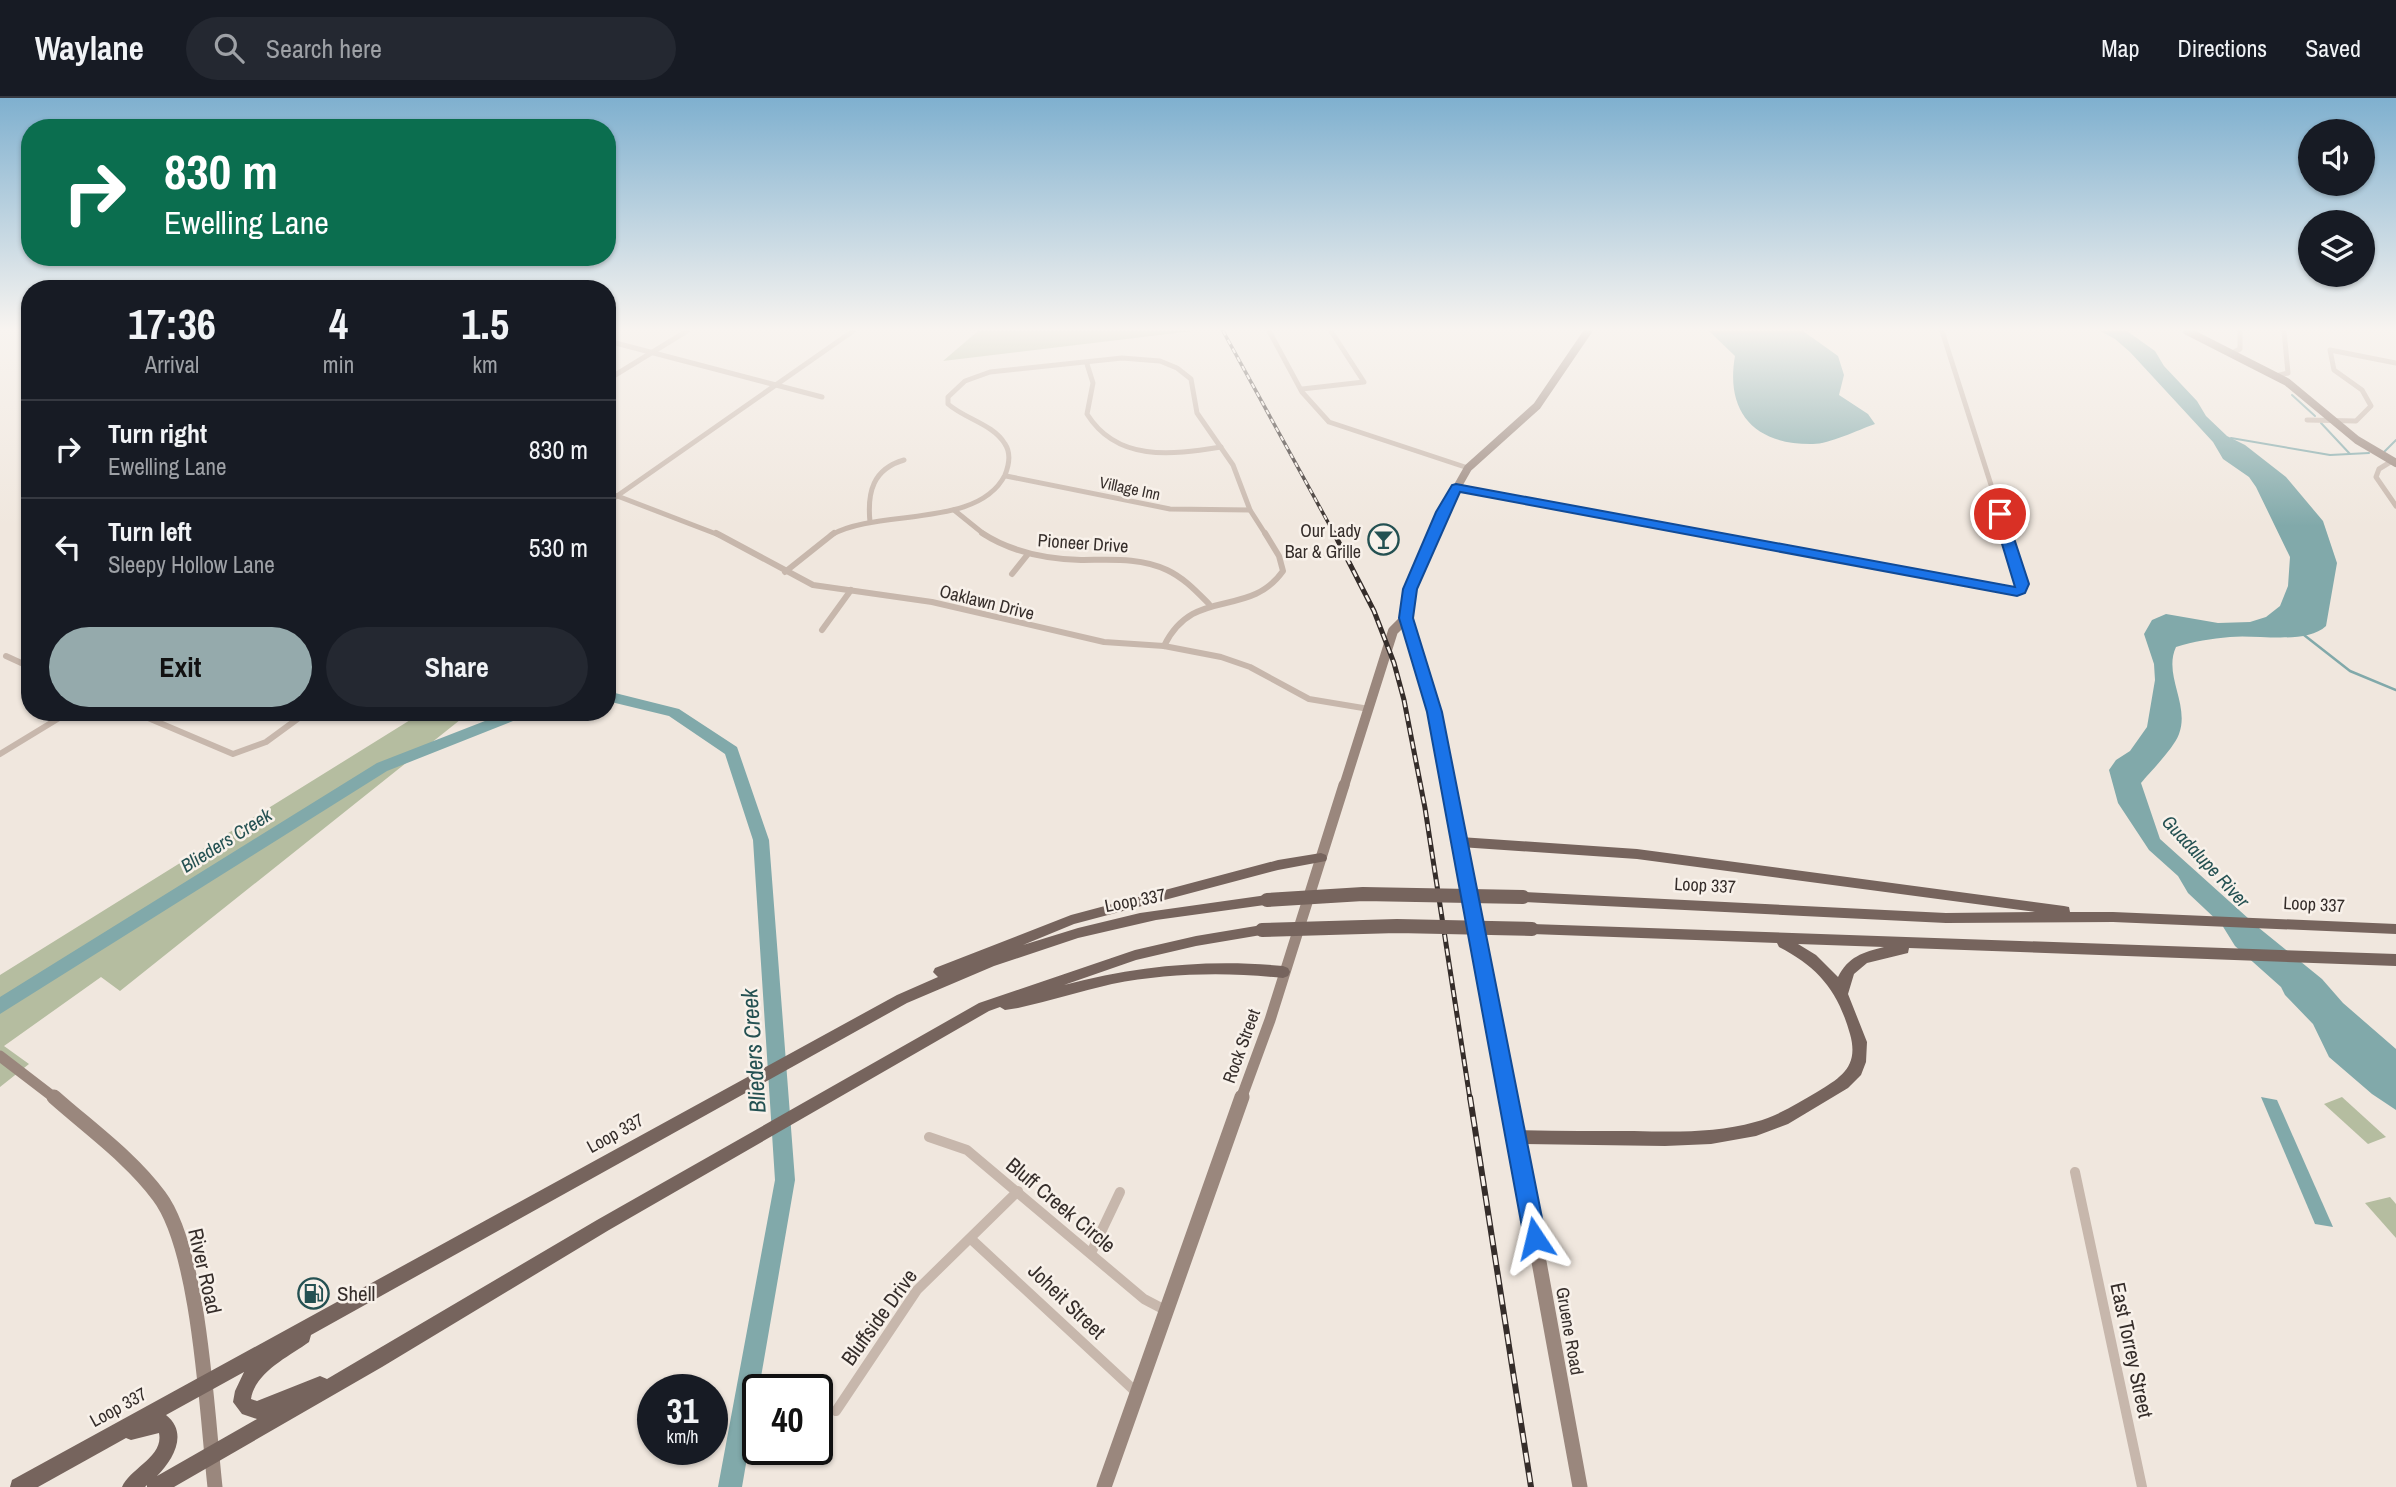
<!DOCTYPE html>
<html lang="en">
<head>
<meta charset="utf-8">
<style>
	body { margin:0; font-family:"Archivo Narrow",sans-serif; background:#242831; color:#f1f3f6; height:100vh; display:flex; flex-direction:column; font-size:26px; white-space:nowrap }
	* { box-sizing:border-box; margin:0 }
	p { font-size:23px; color:#9ea1a6 }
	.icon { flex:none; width:38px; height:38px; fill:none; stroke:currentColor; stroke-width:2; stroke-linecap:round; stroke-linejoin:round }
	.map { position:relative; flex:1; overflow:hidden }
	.side { position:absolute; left:21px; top:182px; width:595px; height:441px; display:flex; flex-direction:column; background:#171b24; border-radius:28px; box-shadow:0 2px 5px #0004 }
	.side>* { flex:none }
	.hud { position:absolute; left:21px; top:21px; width:595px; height:147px; border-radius:28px; box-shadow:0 2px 5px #0004; background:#0b6e4f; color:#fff; overflow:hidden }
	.controls { position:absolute; left:2298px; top:21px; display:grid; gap:14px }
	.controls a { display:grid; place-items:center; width:77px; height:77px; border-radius:50%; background:#171b24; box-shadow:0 2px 5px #0004; font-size:35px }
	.speed { position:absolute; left:637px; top:1276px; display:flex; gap:14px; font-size:35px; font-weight:700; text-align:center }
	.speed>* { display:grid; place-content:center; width:91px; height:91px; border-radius:50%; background:#171b24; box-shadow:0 2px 5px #0004; line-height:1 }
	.speed small { font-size:18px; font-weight:400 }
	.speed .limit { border:4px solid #111; border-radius:10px; background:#fff; color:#111 }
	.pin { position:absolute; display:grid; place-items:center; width:60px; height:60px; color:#fff; margin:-30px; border:4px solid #fff; border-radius:50%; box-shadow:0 2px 7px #0007 }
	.me { position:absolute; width:77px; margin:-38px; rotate:350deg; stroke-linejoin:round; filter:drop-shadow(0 0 5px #0008) }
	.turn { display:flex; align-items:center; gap:24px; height:147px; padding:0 28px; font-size:32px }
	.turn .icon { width:91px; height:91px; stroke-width:2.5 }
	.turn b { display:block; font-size:49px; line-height:60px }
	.eta { display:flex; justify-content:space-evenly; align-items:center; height:119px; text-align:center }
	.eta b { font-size:42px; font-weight:700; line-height:49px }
	.action { display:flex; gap:14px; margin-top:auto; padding:14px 28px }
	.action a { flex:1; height:80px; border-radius:42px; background:#95aaac; color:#111; font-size:28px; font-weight:700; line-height:80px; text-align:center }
	.action a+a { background:#242831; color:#f1f3f6 }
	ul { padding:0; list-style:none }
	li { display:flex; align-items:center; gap:21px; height:98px; padding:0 28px; border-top:2px solid #363941 }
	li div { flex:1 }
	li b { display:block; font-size:26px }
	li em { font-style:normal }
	header { display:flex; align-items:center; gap:42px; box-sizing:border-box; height:98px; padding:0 35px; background:#171b24; border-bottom:2px solid #363941 }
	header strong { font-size:33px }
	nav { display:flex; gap:38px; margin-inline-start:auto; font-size:24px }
	.search { width:490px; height:63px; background:#242831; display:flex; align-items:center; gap:18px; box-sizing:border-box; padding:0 24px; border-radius:38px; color:#9ea1a6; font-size:26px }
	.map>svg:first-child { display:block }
	.green { fill:#b5bda0 }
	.water { fill:#81a9aa }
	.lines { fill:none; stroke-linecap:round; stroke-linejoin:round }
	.stream-far1 { stroke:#81a9aa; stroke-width:2 }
	.stream { stroke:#81a9aa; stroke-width:2.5 }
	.river { fill:#81a9aa; fill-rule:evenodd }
	.street-far2 { stroke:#c7b7ac; stroke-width:5 }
	.street-far1 { stroke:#c7b7ac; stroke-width:6 }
	.street { stroke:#c7b7ac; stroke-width:10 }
	.secondary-far3 { stroke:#9a877d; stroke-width:8 }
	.secondary-far2 { stroke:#9a877d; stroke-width:10 }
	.secondary-far1 { stroke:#9a877d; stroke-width:11 }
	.secondary { stroke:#9a877d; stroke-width:15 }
	.primary { fill:#76645d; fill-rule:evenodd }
	.rail-far2-casing { stroke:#352d2a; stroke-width:3.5 }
	.rail-far1-casing { stroke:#352d2a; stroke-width:5 }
	.rail-casing { stroke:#352d2a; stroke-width:6 }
	.rail-far2 { stroke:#f8f1ea; stroke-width:2; stroke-dasharray:5; stroke-linecap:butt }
	.rail-far1 { stroke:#f8f1ea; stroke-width:2.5; stroke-dasharray:7; stroke-linecap:butt }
	.rail { stroke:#f8f1ea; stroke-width:3.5; stroke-dasharray:10; stroke-linecap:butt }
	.primary-bridge { stroke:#76645d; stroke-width:14 }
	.route { fill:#1a73e8; stroke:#114b97; stroke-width:2 }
	.labels { text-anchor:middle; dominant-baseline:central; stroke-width:5; stroke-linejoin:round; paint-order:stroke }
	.far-street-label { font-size:16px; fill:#352d2a; stroke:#f8f1ea }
	.poi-label { font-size:18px; fill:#352d2a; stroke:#f8f1ea; text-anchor:end }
	.street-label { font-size:18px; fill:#352d2a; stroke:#f8f1ea }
	.water-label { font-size:19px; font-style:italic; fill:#245152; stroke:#f8f1ea }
	.near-street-label { font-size:21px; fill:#352d2a; stroke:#f8f1ea }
	.near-poi-label { font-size:21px; fill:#352d2a; stroke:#f8f1ea; text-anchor:start }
	.near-water-label { font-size:23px; font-style:italic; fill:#245152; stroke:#f8f1ea }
</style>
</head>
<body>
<header>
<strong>Waylane</strong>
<div class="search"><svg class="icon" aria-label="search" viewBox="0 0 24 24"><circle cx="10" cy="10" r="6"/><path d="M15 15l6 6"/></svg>Search here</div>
<nav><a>Map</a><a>Directions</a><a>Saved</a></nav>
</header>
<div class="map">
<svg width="2396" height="1389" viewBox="0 0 2396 1389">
	<rect width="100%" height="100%" fill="#f0e7de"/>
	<g class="green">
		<polygon points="978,233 1193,233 943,263"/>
		<polygon points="423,614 470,614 120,893 101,879 4,948 29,966 0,989 0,877"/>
		<polygon points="2342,999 2386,1039 2368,1046 2324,1006"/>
		<polygon points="2390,1099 2396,1106 2396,1140 2365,1105"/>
	</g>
	<g class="water">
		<path d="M1709 233H1803L1838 258 1844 277 1839 297 1868 316 1875 326C1858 332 1829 346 1813 346 1755 347 1725 315 1735 258Z"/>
		<path d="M2100 233H2127L2155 253 2164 268 2197 303 2206 318 2227 338 2245 347 2286 379 2323 423 2337 465 2326 528C2306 547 2257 536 2230 539 2211 541 2194 543 2176 549 2163 577 2190 606 2179 636 2174 650 2151 673 2141 685L2160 741 2259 830 2322 881 2343 905 2396 951V1012L2372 996 2329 959 2313 926 2285 897 2281 889 2235 848 2222 827 2188 795 2178 778 2149 752 2118 705 2109 672 2116 662 2130 653 2147 629 2155 582 2154 566 2144 536 2152 522 2166 516 2218 525 2250 524 2266 519 2280 508 2288 488 2290 459 2256 389 2249 379 2223 361 2213 344 2130 254 2115 241Z"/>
		<polygon points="2261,999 2277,1002 2333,1129 2315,1126"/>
	</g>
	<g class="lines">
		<g class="stream-far1">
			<polyline points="2292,297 2315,318"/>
			<polyline points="2321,325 2350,356"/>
			<polyline points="2231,340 2330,357 2369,355"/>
			<polyline points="2384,354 2396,342"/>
		</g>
		<polyline class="stream" points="2304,537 2350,573 2396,592"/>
		<g class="river">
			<polygon points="607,593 679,611 737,649 769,742 795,1082 742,1389 718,1389 775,1082 753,742 725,656 669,618 607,603"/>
			<polygon points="508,614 530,614 528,617 387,673 0,916 0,899 377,665"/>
		</g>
		<g class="street-far2">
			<polyline points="1269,233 1302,294 1329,324 1468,370"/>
			<polyline points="1942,233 2007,437"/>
			<polyline points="608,243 822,299"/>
			<polyline points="2232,255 2240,251 2240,233"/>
			<path d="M1087 266 1093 285 1087 316C1117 364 1171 357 1221 349"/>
			<polyline points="2276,278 2288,275 2284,233"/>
			<polyline points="607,282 687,233"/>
			<polyline points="1302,291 1364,284 1331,233"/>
			<polyline points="2307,322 2356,323 2371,308 2362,292 2334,272 2330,252 2396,265"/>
			<polyline points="2392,363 2379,371 2376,379 2396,408"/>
			<polyline points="1006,378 1170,411 1250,412"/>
			<polyline points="1456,389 1709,437"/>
			<polyline points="607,394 719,437"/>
			<polyline points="607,405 853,233"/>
			<polyline points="954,412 985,437"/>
			<path d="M870 424C867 394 873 371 904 362"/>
			<path d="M831 437C878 410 978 431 1005 377 1009 367 1011 355 1005 346 993 326 965 321 948 306V299L965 283 990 274 1122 260 1160 263 1177 270 1191 281 1197 315 1233 367 1250 412 1266 437"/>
		</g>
		<g class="street-far1">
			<polyline points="716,435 813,487 932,504 1104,544 1164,548 1221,559 1250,569 1309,601 1369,611"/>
			<path d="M982 435C1011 454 1046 461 1081 462 1109 462 1140 459 1167 472 1184 480 1196 493 1209 506"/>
			<polyline points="1700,435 1996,491 2021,492 2023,486 2007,435"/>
			<polyline points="785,474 834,435"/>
			<polyline points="1012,476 1028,456"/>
			<polyline points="822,532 851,492"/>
			<path d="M1164 548C1194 487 1248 522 1283 473L1279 458 1265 435"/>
			<polyline points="6,558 30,569"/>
			<polyline points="134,614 233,656 266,644 307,614"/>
			<polyline points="0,656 69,614"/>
		</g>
		<g class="street">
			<polyline points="929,1039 967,1052 1144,1201 1165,1212"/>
			<polyline points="2075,1074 2142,1389"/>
			<polyline points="971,1141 1136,1294"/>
			<polyline points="1091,1155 1120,1094"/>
			<polyline points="836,1313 917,1192 1018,1093"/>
		</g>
		<g class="secondary-far3">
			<polyline points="2187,233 2287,284 2357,342 2396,365"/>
			<polyline points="1434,437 1443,414 1468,370 1537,308 1588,233"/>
		</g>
		<g class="secondary-far2">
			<polyline points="1435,435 1406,506 1409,531 1435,614 1449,688"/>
			<polyline points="1344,688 1393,533 1406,520"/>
		</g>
		<g class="secondary-far1">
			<polyline points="1449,687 1510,1001"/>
			<polyline points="0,958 56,1001"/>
			<polyline points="1241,1001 1270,922 1344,687"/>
		</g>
		<g class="secondary">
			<path d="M54 999C90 1031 131 1060 159 1098 200 1152 207 1318 215 1389"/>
			<polyline points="1509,999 1580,1389"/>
			<polyline points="1104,1389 1242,999"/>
		</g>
		<g class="primary">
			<polygon points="1460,739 1637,751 2064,808 2069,809 2070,814 2113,814 2396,826 2396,836 2113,824 1946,825 1523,804 1518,803 1516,799 1518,795 1523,794 1946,815 2035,814 1637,761 1460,749 1456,747 1454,744 1456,741"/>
			<path d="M1321 755 1326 757 1327 760 1326 763 1278 772 1074 826 1023 847 1078 830 1140 815 1267 797 1272 798 1274 802 1272 806 1156 822 1078 840 994 868 907 905 311 1237 309 1244C290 1258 255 1274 251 1301L257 1303 320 1278 327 1281 597 1122 979 905 1135 852 1196 838 1262 827 1267 828 1269 832 1267 836 1196 848 1136 862 1064 887C1137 868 1208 861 1283 868L1288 870 1290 874 1288 878 1283 880C1226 874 1169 875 1112 886 1081 893 1050 903 1018 910L1005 912 1000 909 989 913 609 1132 382 1269 174 1389H147V1387L145 1389H122C130 1370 164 1359 159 1335L131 1342 126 1340 38 1389H10L12 1382 897 897 938 879 933 874 935 870 1071 817 1278 762ZM244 1274 235 1293 233 1304 242 1316 257 1321 157 1378C173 1362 189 1335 166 1317Z"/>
			<path d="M1532 826 2396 856V868L1909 850 1908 855 1867 865 1854 876 1848 896 1867 944 1866 964 1861 977 1848 990 1788 1026 1756 1038 1711 1046 1665 1048 1517 1046 1512 1044 1509 1039 1512 1034 1517 1032C1556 1033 1595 1033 1634 1033 1675 1034 1716 1035 1755 1024 1778 1018 1798 1005 1817 994 1842 979 1859 968 1850 936 1838 893 1818 869 1779 849L1777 845 1532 836 1527 835 1525 831 1527 827ZM1798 846 1884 849C1863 854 1848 859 1838 879L1816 857Z"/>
		</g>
		<defs>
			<polyline id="rail-far2" points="1223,233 1335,437"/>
			<polyline id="rail-far1" points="1334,435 1374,513 1394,565 1404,602 1425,710 1470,1001"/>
			<polyline id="rail" points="1470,999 1531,1389"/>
		</defs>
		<use href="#rail-far2" class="rail-far2-casing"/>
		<use href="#rail-far1" class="rail-far1-casing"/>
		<use href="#rail" class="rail-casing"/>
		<use href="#rail-far2" class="rail-far2"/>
		<use href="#rail-far1" class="rail-far1"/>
		<use href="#rail" class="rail"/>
		<g class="primary-bridge">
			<polyline points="1267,802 1363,796 1523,799"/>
			<polyline points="1262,832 1397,828 1532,831"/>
		</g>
	</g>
	<linearGradient id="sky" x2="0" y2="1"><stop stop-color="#7fb0cf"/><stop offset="0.54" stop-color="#f8f4f0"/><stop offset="1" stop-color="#f8f4f0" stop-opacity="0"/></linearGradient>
	<rect width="2396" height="428" fill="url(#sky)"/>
	<polygon class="route" points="1456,386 2015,489 1993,416 2000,412 2006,416 2029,486 2025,495 2017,498 1460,394 1417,491 1413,520 1442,614 1546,1140 1542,1147 1535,1150 1527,1147 1524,1140 1427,614 1399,520 1403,491 1436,414 1452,387"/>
	<defs>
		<symbol id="bar-ring" viewBox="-11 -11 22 22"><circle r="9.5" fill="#f8f1ea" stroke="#245152" stroke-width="1.5"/><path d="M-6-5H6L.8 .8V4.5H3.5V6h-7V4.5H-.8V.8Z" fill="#245152"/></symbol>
		<symbol id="fuel-ring" viewBox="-11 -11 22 22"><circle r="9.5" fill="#f8f1ea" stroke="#245152" stroke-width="1.5"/><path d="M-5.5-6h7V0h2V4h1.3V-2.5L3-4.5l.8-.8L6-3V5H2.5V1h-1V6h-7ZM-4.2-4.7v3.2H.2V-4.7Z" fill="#245152"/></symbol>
	</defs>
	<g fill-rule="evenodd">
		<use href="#bar-ring" x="1366" y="424" width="35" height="35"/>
		<use href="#fuel-ring" x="296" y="1178" width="35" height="35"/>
	</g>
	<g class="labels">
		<g class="far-street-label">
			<text transform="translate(1130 390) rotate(12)">Village Inn</text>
		</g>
		<g class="poi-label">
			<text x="1361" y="432">Our Lady<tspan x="1361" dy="21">Bar &amp; Grille</tspan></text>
		</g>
		<g class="street-label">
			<text transform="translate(1083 445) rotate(4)">Pioneer Drive</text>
			<text transform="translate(987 504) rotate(14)">Oaklawn Drive</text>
			<text transform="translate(1705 787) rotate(3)">Loop 337</text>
			<text transform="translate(1135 802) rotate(-11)">Loop 337</text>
			<text transform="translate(2314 806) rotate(3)">Loop 337</text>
			<text transform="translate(1241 948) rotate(-70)">Rock Street</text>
			<text transform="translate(615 1035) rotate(-29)">Loop 337</text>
			<text transform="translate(1570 1233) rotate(80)">Gruene Road</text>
			<text transform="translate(118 1309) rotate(-29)">Loop 337</text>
		</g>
		<g class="water-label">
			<text transform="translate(226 742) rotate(-32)">Blieders Creek</text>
			<text transform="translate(2206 763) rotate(47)">Guadalupe River</text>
		</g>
		<g class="near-street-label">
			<text transform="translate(1061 1107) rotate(40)">Bluff Creek Circle</text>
			<text transform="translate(205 1173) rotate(77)">River Road</text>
			<text transform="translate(1067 1203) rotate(44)">Joheit Street</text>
			<text transform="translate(879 1219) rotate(-54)">Bluffside Drive</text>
			<text transform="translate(2132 1252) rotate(78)">East Torrey Street</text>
		</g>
		<g class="near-poi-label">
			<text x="337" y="1195">Shell</text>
		</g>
		<g class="near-water-label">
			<text transform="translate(753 953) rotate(-94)">Blieders Creek</text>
		</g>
	</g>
</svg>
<div class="controls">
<a><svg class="icon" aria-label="sound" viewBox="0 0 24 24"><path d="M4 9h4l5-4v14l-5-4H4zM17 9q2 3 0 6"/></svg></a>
<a><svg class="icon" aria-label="layers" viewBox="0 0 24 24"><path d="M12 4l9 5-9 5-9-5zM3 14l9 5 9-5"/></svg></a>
</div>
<div class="speed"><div>31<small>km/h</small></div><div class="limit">40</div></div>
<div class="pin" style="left:2000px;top:416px;background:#d93025"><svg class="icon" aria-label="arrive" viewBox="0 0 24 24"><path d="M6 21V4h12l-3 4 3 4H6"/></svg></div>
<svg class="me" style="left:1535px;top:1140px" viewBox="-20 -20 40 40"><path d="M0-17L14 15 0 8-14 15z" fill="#1a73e8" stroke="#fff" stroke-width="4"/></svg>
<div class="hud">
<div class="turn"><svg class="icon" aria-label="right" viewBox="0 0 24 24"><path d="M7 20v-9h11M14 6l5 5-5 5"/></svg><div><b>830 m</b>Ewelling Lane</div></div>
</div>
<section class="side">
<div class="eta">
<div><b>17:36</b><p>Arrival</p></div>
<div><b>4</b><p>min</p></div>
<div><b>1.5</b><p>km</p></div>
</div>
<ul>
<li><svg class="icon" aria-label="right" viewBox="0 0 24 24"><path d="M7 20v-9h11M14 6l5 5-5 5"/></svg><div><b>Turn right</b><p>Ewelling Lane</p></div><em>830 m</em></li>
<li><svg class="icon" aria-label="left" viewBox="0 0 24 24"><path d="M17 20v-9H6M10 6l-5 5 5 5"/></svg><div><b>Turn left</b><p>Sleepy Hollow Lane</p></div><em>530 m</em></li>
</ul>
<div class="action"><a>Exit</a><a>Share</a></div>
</section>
</div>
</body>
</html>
